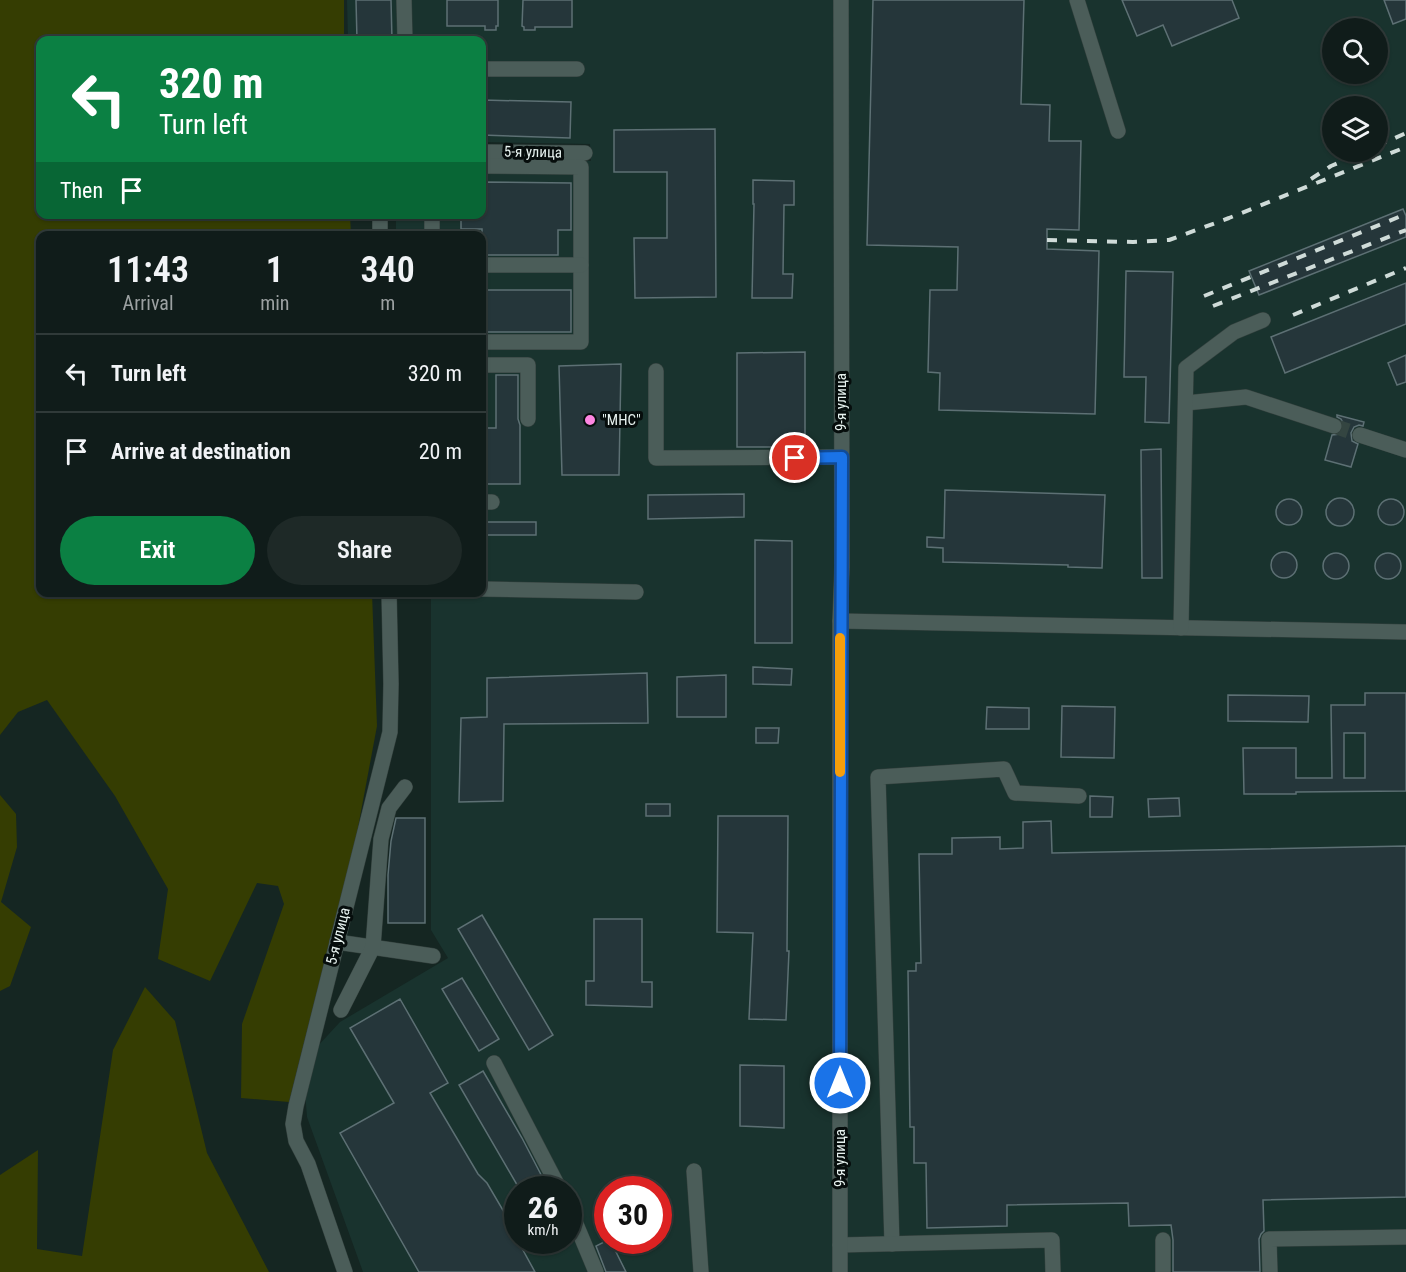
<!DOCTYPE html>
<html lang="en">
<head>
<meta charset="utf-8">
<style>
	body { margin:0; font-family:"Roboto Condensed",sans-serif; background:#1e2927; color:#f1f3f6; height:100vh; display:flex; flex-direction:column; font-size:22px; white-space:nowrap }
	* { box-sizing:border-box; margin:0 }
	p { font-size:20px; color:#9ca1a2 }
	.icon { flex:none; width:33px; height:33px; fill:none; stroke:currentColor; stroke-width:2; stroke-linecap:round; stroke-linejoin:round }
	.map { position:relative; flex:1; overflow:hidden }
	.details { position:absolute; left:36px; top:231px; width:450px; height:366px; display:flex; flex-direction:column; background:#101c1a; border-radius:12px; box-shadow:0 2px 4px #0004,0 0 0 2px #303a39 }
	.details>* { flex:none }
	.top-card { position:absolute; left:36px; top:36px; width:450px; height:183px; border-radius:12px; box-shadow:0 2px 4px #0004,0 0 0 2px #303a39; background:#0b8043; color:#fff; overflow:hidden }
	.controls { position:absolute; left:1322px; top:18px; display:grid; gap:12px }
	.controls a { display:grid; place-items:center; width:66px; height:66px; border-radius:50%; background:#101c1a; box-shadow:0 2px 4px #0004,0 0 0 2px #303a39; font-size:30px }
	.speed { position:absolute; left:504px; top:1176px; display:flex; gap:12px; font-size:30px; font-weight:700; text-align:center }
	.speed>* { display:grid; place-content:center; width:78px; height:78px; border-radius:50%; background:#101c1a; box-shadow:0 2px 4px #0004,0 0 0 2px #303a39; line-height:1 }
	.speed small { font-size:15px; font-weight:400 }
	.speed .limit { border:9px solid #d22; background:#fff; color:#111 }
	.pin { position:absolute; display:grid; place-items:center; width:51px; height:51px; color:#fff; margin:-26px; border:3px solid #fff; border-radius:50%; box-shadow:0 2px 6px #0007 }
	.me { position:absolute; width:66px; margin:-33px; rotate:0deg; stroke-linejoin:round; filter:drop-shadow(0 0 4px #0008) }
	.turn { display:flex; align-items:center; gap:21px; height:126px; padding:0 24px; font-size:27px }
	.turn .icon { width:78px; height:78px; stroke-width:2.5 }
	.turn b { display:block; font-size:42px; line-height:51px }
	.then { display:flex; align-items:center; height:57px; padding:0 24px; background:#0003; gap:12px; font-size:22px }
	.eta { display:flex; justify-content:space-evenly; align-items:center; height:102px; text-align:center }
	.eta b { font-size:36px; font-weight:600; line-height:42px }
	.action { display:flex; gap:12px; margin-top:auto; padding:12px 24px }
	.action a { flex:1; height:69px; border-radius:36px; background:#0b8043; color:#fff; font-size:24px; font-weight:600; line-height:69px; text-align:center }
	.action a+a { background:#1e2927; color:#f1f3f6 }
	ul { padding:0; list-style:none }
	li { display:flex; align-items:center; gap:18px; height:78px; padding:0 24px; border-top:2px solid #303a39 }
	li div { flex:1 }
	li b { display:block; font-size:22px }
	li em { font-style:normal }
	.map>svg:first-child { display:block }
	.built { fill:#19332e; fill-rule:evenodd }
	.green { fill:#353d02 }
	.building { fill:#25363a; stroke:#5d7074; stroke-width:1.5; fill-rule:evenodd }
	.lines { fill:none; stroke-linecap:round; stroke-linejoin:round }
	.minor-tunnel { stroke:#344541; stroke-width:15; stroke-dasharray:15 8; stroke-linecap:butt }
	.minor-casing { stroke:#34413e; stroke-width:16 }
	.minor { stroke:#4b5d59; stroke-width:15 }
	.rail { stroke:#cfdbd8; stroke-width:4; stroke-dasharray:10 10; stroke-linecap:butt }
	.route-casing { stroke:#114b97; stroke-width:15 }
	.route { stroke:#1a73e8; stroke-width:10 }
	.slow { stroke:#f59e0b; stroke-width:10 }
	.poi-dot { fill:#fd86e2; stroke:#060d0c; stroke-width:2 }
	.labels { text-anchor:middle; dominant-baseline:central; stroke-width:6; stroke-linejoin:round; paint-order:stroke }
	.street-label { font-size:15px; fill:#e7f2ef; stroke:#060d0c }
	.poi-label { font-size:15px; fill:#e7f2ef; stroke:#060d0c; text-anchor:start }
</style>
</head>
<body>
<div class="map">
<svg width="1406" height="1272" viewBox="0 0 1406 1272">
	<rect width="100%" height="100%" fill="#152622"/>
	<path class="built" d="M347 0H1406V1272H363L307 1117 305 1091 316 1048 340 1022 448 958 431 930V593L482 592V236L396 235V215L482 214V159L591 161 590 144 482 142V40H348ZM1332 28H1377V74H1332ZM1332 106H1377V152H1332ZM518 1190H568V1240H518ZM608 1190H658V1240H608Z"/>
	<g class="green">
		<polygon points="0,0 344,0 344,40 40,40 40,214 350,215 351,235 40,236 40,592 372,593 377,726 356,838 289,1102 241,1098 242,1024 284,904 278,886 257,883 210,981 158,959 168,889 115,796 47,700 18,712 0,735"/>
		<polygon points="0,795 16,814 17,847 1,902 31,927 10,986 0,991"/>
		<polygon points="145,987 175,1021 207,1153 269,1272 0,1272 0,1175 38,1150 37,1249 82,1256 113,1050"/>
	</g>
	<g class="building">
		<polygon points="356,0 391,0 392,40 357,40"/>
		<polygon points="447,0 498,0 498,26 496,26 496,30 485,30 485,26 447,26"/>
		<polygon points="523,0 572,0 572,27 535,27 535,30 524,30 524,27 522,26"/>
		<polygon points="873,0 1024,0 1021,104 1050,105 1049,141 1081,141 1079,230 1047,229 1047,249 1099,251 1095,414 939,410 940,373 928,372 930,290 957,290 958,247 867,245"/>
		<polygon points="1122,0 1232,0 1239,18 1172,46 1163,25 1137,36"/>
		<polygon points="1384,0 1406,0 1406,19 1393,24"/>
		<polygon points="482,100 571,102 570,138 482,135"/>
		<polygon points="715,129 716,297 635,298 634,238 667,238 667,172 614,172 614,130"/>
		<polygon points="753,180 794,181 794,205 784,205 783,274 793,274 792,298 752,298 754,204 753,204"/>
		<polygon points="482,182 571,183 571,230 558,230 558,255 482,255 482,229 461,229 461,214 482,214"/>
		<polygon points="1403,209 1406,216 1406,237 1259,295 1249,271"/>
		<polygon points="1126,271 1173,272 1169,423 1145,422 1146,377 1124,377"/>
		<polygon points="1406,283 1406,324 1285,373 1271,337"/>
		<rect x="482" y="290" width="89" height="42"/>
		<polygon points="805,352 805,447 737,447 737,353"/>
		<polygon points="1406,355 1406,382 1397,385 1388,363"/>
		<polygon points="621,364 619,475 562,475 559,366"/>
		<polygon points="496,375 518,375 518,419 520,425 520,484 482,484 482,428 496,428"/>
		<polygon points="1337,415 1364,422 1363,426 1359,425 1354,427 1351,433 1352,441 1358,444 1351,467 1325,460 1332,435 1340,434 1343,428 1343,423 1341,419 1337,417"/>
		<polygon points="1161,449 1162,578 1142,578 1141,450"/>
		<polygon points="945,490 1105,495 1102,568 1068,567 1068,565 943,562 943,548 927,547 927,537 944,538"/>
		<polygon points="744,494 744,517 648,519 648,495"/>
		<circle cx="1340" cy="512" r="14"/>
		<circle cx="1289" cy="512" r="13"/>
		<circle cx="1391" cy="512" r="13"/>
		<rect x="482" y="522" width="54" height="13"/>
		<polygon points="755,540 792,541 792,643 755,643"/>
		<circle cx="1284" cy="565" r="13"/>
		<circle cx="1336" cy="566" r="13"/>
		<circle cx="1388" cy="566" r="13"/>
		<polygon points="753,667 792,669 791,685 753,684"/>
		<polygon points="647,673 648,723 504,724 503,801 459,802 461,718 487,717 487,678"/>
		<polygon points="726,675 726,717 677,717 677,677"/>
		<path d="M1365 693H1406V791L1296 792V794H1244L1243 748H1296V778H1332L1331 705H1365ZM1344 733H1365V778H1344Z"/>
		<polygon points="1228,695 1309,696 1308,722 1228,721"/>
		<polygon points="1062,706 1115,707 1114,758 1061,757"/>
		<polygon points="987,707 1029,708 1029,729 986,729"/>
		<polygon points="756,728 779,728 778,743 756,743"/>
		<polygon points="1090,796 1113,797 1112,817 1090,817"/>
		<polygon points="1179,798 1180,816 1149,817 1148,799"/>
		<rect x="646" y="804" width="24" height="12"/>
		<polygon points="718,816 788,816 787,951 789,951 786,1020 749,1019 753,933 717,932"/>
		<polygon points="396,818 425,818 425,923 388,923 388,875 391,841"/>
		<polygon points="1051,821 1052,853 1406,846 1406,1197 1263,1200 1264,1231 1261,1234 1259,1239 1260,1272 1173,1272 1173,1240 1171,1225 1129,1226 1128,1203 1007,1205 1007,1226 927,1228 926,1163 914,1163 914,1127 910,1127 908,971 916,971 916,963 921,963 919,854 952,854 952,838 1000,837 1000,849 1023,848 1023,822"/>
		<polygon points="482,915 553,1035 529,1050 458,929"/>
		<polygon points="594,919 642,919 642,982 652,982 652,1007 586,1005 586,981 594,981"/>
		<polygon points="462,978 499,1039 479,1051 442,989"/>
		<polygon points="400,999 448,1083 430,1093 478,1174 487,1183 518,1236 518,1241 535,1272 419,1272 340,1133 394,1103 350,1028"/>
		<polygon points="740,1065 784,1066 784,1128 740,1126"/>
		<polygon points="483,1071 522,1138 549,1190 520,1190 459,1085"/>
		<polygon points="608,1240 610,1240 626,1272 606,1272 596,1246"/>
	</g>
	<g class="lines">
		<polyline class="minor-tunnel" points="1334,426 1360,435"/>
		<defs>
			<g id="minor">
				<polyline points="404,0 405,40"/>
				<polyline points="1077,0 1118,131"/>
				<polyline points="482,69 577,69"/>
				<polyline points="482,152 585,153"/>
				<polyline points="482,166 581,167 581,342 482,342"/>
				<polyline points="380,214 380,236"/>
				<polyline points="432,236 432,214"/>
				<polyline points="482,265 581,265"/>
				<polyline points="482,365 528,365 528,419"/>
				<polyline points="656,371 656,458 841,457"/>
				<polyline points="1186,403 1246,397 1334,426"/>
				<polyline points="1360,435 1406,450"/>
				<polyline points="482,502 492,502"/>
				<polyline points="482,589 636,592"/>
				<polyline points="840,621 1406,632"/>
				<polyline points="1181,628 1186,368 1234,332 1263,320"/>
				<polyline points="337,942 433,956"/>
				<polyline points="341,1010 373,947 381,839 389,808 405,787"/>
				<polyline points="494,1063 560,1190"/>
				<polyline points="694,1171 701,1272"/>
				<polyline points="568,1205 596,1272"/>
				<polyline points="1163,1240 1163,1272"/>
				<polyline points="892,1244 878,777 1004,769 1015,793 1079,796"/>
				<polyline points="840,1245 1052,1240 1053,1272"/>
				<polyline points="345,1272 308,1164 296,1141 293,1124 296,1106 390,732 391,684 389,592"/>
				<polyline points="840,1272 840,621 842,567 841,0"/>
				<polyline points="1270,1272 1269,1239 1406,1237"/>
			</g>
		</defs>
		<use href="#minor" class="minor-casing"/>
		<use href="#minor" class="minor"/>
		<g class="rail">
			<polyline points="1377,146 1406,133"/>
			<polyline points="1311,179 1331,166 1364,152"/>
			<polyline points="1047,240 1133,242 1169,240 1229,218 1406,147"/>
			<polyline points="1204,296 1406,214"/>
			<polyline points="1213,306 1406,230"/>
			<polyline points="1293,315 1406,268"/>
		</g>
	</g>
	<g class="lines">
		<defs>
			<polyline id="route" points="795,458 842,457 840,1083"/>
		</defs>
		<use href="#route" class="route-casing"/>
		<use href="#route" class="route"/>
		<polyline class="slow" points="840,638 840,772"/>
	</g>
	<circle class="poi-dot" cx="590" cy="420" r="6"/>
	<g class="labels">
		<g class="street-label">
			<text transform="translate(533 152) rotate(1)">5-я улица</text>
			<text transform="translate(841 402) rotate(-90)">9-я улица</text>
			<text transform="translate(338 936) rotate(-76)">5-я улица</text>
			<text transform="translate(840 1158) rotate(-90)">9-я улица</text>
		</g>
		<g class="poi-label">
			<text x="602" y="420">"МНС"</text>
		</g>
	</g>
</svg>
<div class="controls">
<a><svg class="icon" aria-label="search" viewBox="0 0 24 24"><circle cx="10" cy="10" r="6"/><path d="M15 15l6 6"/></svg></a>
<a><svg class="icon" aria-label="layers" viewBox="0 0 24 24"><path d="M12 4l9 5-9 5-9-5zM3 14l9 5 9-5"/></svg></a>
</div>
<div class="speed"><div>26<small>km/h</small></div><div class="limit">30</div></div>
<div class="pin" style="left:795px;top:458px;background:#d93025"><svg class="icon" aria-label="arrive" viewBox="0 0 24 24"><path d="M6 21V4h12l-3 4 3 4H6"/></svg></div>
<svg class="me" style="left:840px;top:1083px" viewBox="-20 -20 40 40"><circle r="17" fill="#1a73e8" stroke="#fff" stroke-width="3"/><path d="M0-11L8 9 0 5-8 9z" fill="#fff"/></svg>
<div class="top-card">
<div class="turn"><svg class="icon" aria-label="left" viewBox="0 0 24 24"><path d="M17 20v-9H6M10 6l-5 5 5 5"/></svg><div><b>320 m</b>Turn left</div></div>
<div class="then">Then<svg class="icon" aria-label="arrive" viewBox="0 0 24 24"><path d="M6 21V4h12l-3 4 3 4H6"/></svg></div>
</div>
<section class="details">
<div class="eta">
<div><b>11:43</b><p>Arrival</p></div>
<div><b>1</b><p>min</p></div>
<div><b>340</b><p>m</p></div>
</div>
<ul>
<li><svg class="icon" aria-label="left" viewBox="0 0 24 24"><path d="M17 20v-9H6M10 6l-5 5 5 5"/></svg><div><b>Turn left</b></div><em>320 m</em></li>
<li><svg class="icon" aria-label="arrive" viewBox="0 0 24 24"><path d="M6 21V4h12l-3 4 3 4H6"/></svg><div><b>Arrive at destination</b></div><em>20 m</em></li>
</ul>
<div class="action"><a>Exit</a><a>Share</a></div>
</section>
</div>
</body>
</html>
